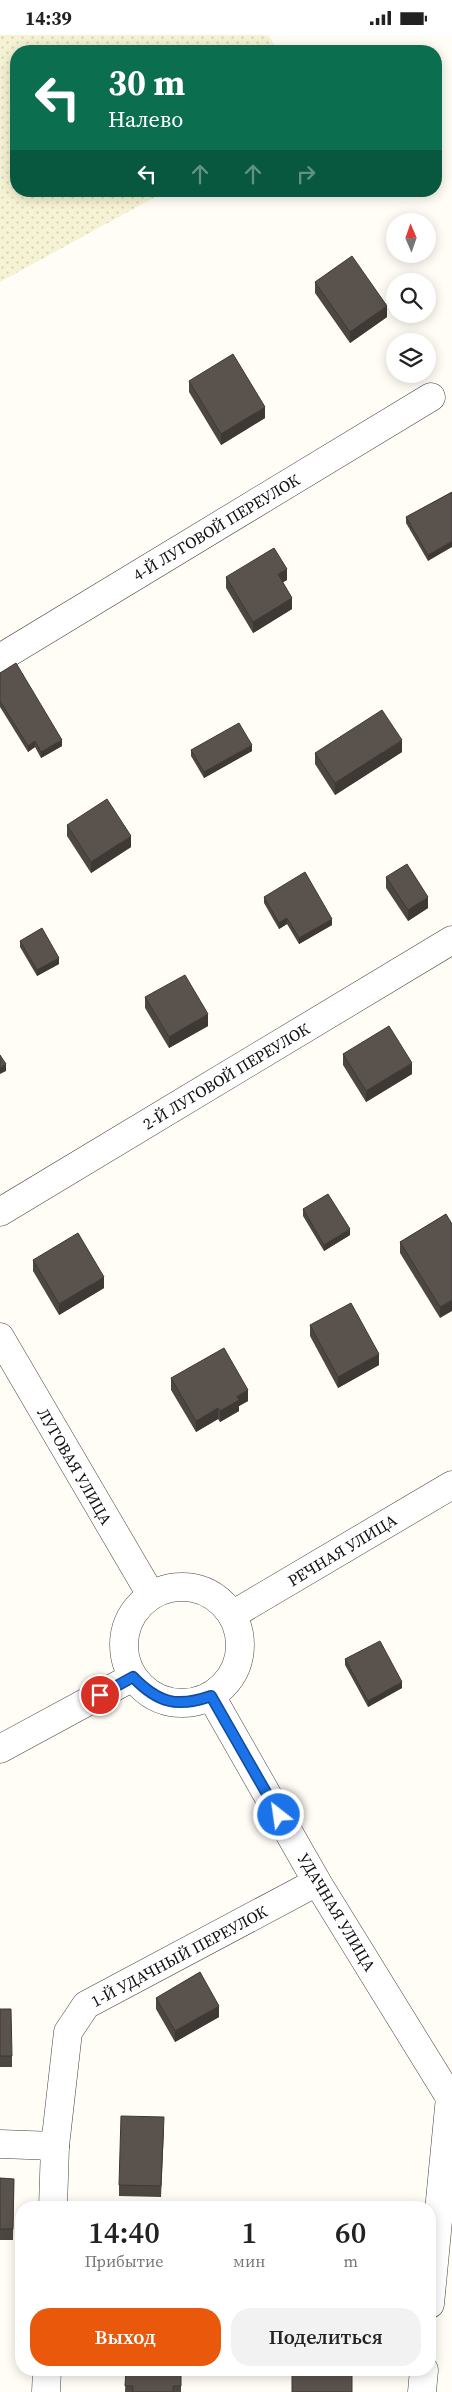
<!DOCTYPE html>
<html lang="ru">
<head>
<meta charset="utf-8">
<style>
	body { margin:0; font-family:"Source Serif 4",serif; background:#f2f2f2; color:#222; height:100vh; display:flex; flex-direction:column; font-size:19px; white-space:nowrap }
	* { box-sizing:border-box; margin:0 }
	p { font-size:16px; color:#767676 }
	.icon { flex:none; width:28px; height:28px; fill:none; stroke:currentColor; stroke-width:2; stroke-linecap:round; stroke-linejoin:round }
	.map { position:relative; flex:1; overflow:hidden }
	.side { position:absolute; left:15px; top:2166px; width:421px; height:175px; display:flex; flex-direction:column; background:#fff; border-radius:20px; box-shadow:0 2px 12px #0003 }
	.side>* { flex:none }
	.guide { position:absolute; left:10px; top:10px; width:432px; height:152px; border-radius:20px; box-shadow:0 2px 12px #0003; background:#0b6e4f; color:#fff; overflow:hidden }
	.needle { width:32px; rotate:358deg }
	.tools { position:absolute; left:386px; top:178px; display:grid; gap:10px }
	.tools a { display:grid; place-items:center; width:50px; height:50px; border-radius:50%; background:#fff; box-shadow:0 2px 12px #0003; font-size:25px }
	.pin { position:absolute; display:grid; place-items:center; width:42px; height:42px; color:#fff; margin:-21px; border:2px solid #fff; border-radius:50%; box-shadow:0 1px 5px #0007 }
	.me { position:absolute; width:55px; margin:-28px; rotate:330deg; stroke-linejoin:round; filter:drop-shadow(0 0 4px #0008) }
	.turn { display:flex; align-items:center; gap:18px; height:105px; padding:0 15px; font-size:22px }
	.turn .icon { width:65px; height:65px; stroke-width:2.5 }
	.turn b { display:block; font-size:35px; line-height:42px }
	.lanes { display:flex; align-items:center; height:48px; padding:0 15px; background:#0003; justify-content:center; gap:25px; direction:ltr }
	.lanes .off { opacity:.35 }
	.eta { display:flex; justify-content:space-evenly; align-items:center; height:85px; text-align:center }
	.eta b { font-size:30px; font-weight:600; line-height:35px }
	.button { display:flex; gap:10px; margin-top:auto; padding:10px 15px }
	.button a { flex:1; height:58px; border-radius:20px; background:#ea580c; color:#fff; font-size:20px; font-weight:600; line-height:58px; text-align:center }
	.button a+a { background:#f2f2f2; color:#222 }
	.status { display:flex; justify-content:space-between; align-items:center; height:35px; padding:0 25px; background:#fff; direction:ltr }
	.status svg { height:14px; fill:currentColor }
	.map>svg:first-child { display:block }
	.farmland { fill:url(#farmland-dots) }
	.lines { fill:none; stroke-linecap:round; stroke-linejoin:round }
	.minor-casing { stroke:#444; stroke-width:29 }
	.minor { stroke:#fff; stroke-width:28 }
	.wall { fill:#4d4742 }
	.shaded-wall { fill:#3f3936 }
	.building { fill:#5a524d; stroke:#3f3936 }
	.route-casing { stroke:#114b97; stroke-width:12 }
	.route { stroke:#1a73e8; stroke-width:9 }
	.labels { text-anchor:middle; dominant-baseline:central; stroke-width:5; stroke-linejoin:round; paint-order:stroke }
	.street-label { font-size:16px; fill:#111; stroke:#fff }
</style>
</head>
<body>
<div class="status"><b>14:39</b><svg viewBox="0 0 49 12"><path d="M0 12V9h3v3zM5 12V6h3v6zM10 12V3h3v9zM15 12V0h3v12zM26 1h20v11H26zM47 4h2v5h-2z"/></svg></div>
<div class="map">
<svg width="452" height="2357" viewBox="0 0 452 2357">
	<defs>
		<pattern id="farmland-dots" width="8" height="8" patternUnits="userSpaceOnUse" patternTransform="scale(1.25)"><rect width="8" height="8" fill="#f6f3d4"/><path d="M2 2h.1M6 6h.1" fill="none" stroke="#d2cfb5" stroke-width="1.8" stroke-linecap="round"/></pattern>
	</defs>
	<rect width="100%" height="100%" fill="#fffdf5"/>
	<polygon class="farmland" points="0,0 268,0 279,16 16,16 16,156 166,156 0,247"/>
	<g class="lines">
		<defs>
			<g id="minor">
				<polyline points="0,623 431,362"/>
				<polyline points="0,1177 452,905"/>
				<polyline points="0,1302 151,1560"/>
				<circle cx="182" cy="1610" r="58"/>
				<polyline points="232,1580 452,1450"/>
				<polyline points="211,1661 317,1847 452,2066"/>
				<polyline points="0,1714 133,1642"/>
				<polyline points="0,2109 55,2111 68,1997 86,1970 317,1847"/>
				<polyline points="53,2172 55,2111"/>
				<polyline points="430,2269 450,2062 452,2060"/>
				<polyline points="46,2357 47,2335"/>
				<polyline points="422,2357 424,2335"/>
			</g>
		</defs>
		<use href="#minor" class="minor-casing"/>
		<use href="#minor" class="minor"/>
	</g>
	<g class="wall">
		<polygon points="315,247 387,282 350,308 315,258"/>
		<polygon points="189,346 265,383 221,410 189,357"/>
		<polygon points="452,457 428,526 406,488 406,482"/>
		<polygon points="226,542 287,545 283,547 292,574 253,598 226,553"/>
		<polygon points="0,638 62,711 41,723 35,712 28,717 0,672"/>
		<polygon points="191,715 252,716 204,743 191,721"/>
		<polygon points="402,717 335,760 315,729 315,718"/>
		<polygon points="67,790 131,812 91,838 67,801"/>
		<polygon points="386,842 428,873 408,886 386,853"/>
		<polygon points="264,862 332,890 299,909 287,889 279,894 264,868"/>
		<polygon points="20,906 59,929 37,941 20,912"/>
		<polygon points="145,962 208,991 169,1013 145,973"/>
		<polygon points="343,1019 412,1039 366,1067 343,1030"/>
		<polygon points="303,1174 350,1200 324,1216 303,1181"/>
		<polygon points="446,1179 440,1283 400,1218 400,1207"/>
		<polygon points="33,1225 104,1253 59,1280 33,1236"/>
		<polygon points="310,1290 379,1330 338,1353 310,1301"/>
		<polygon points="171,1343 248,1366 239,1371 239,1376 220,1387 218,1384 196,1397 171,1355"/>
		<polygon points="345,1624 402,1653 368,1672 345,1630"/>
		<polygon points="156,1963 219,1982 175,2007 156,1974"/>
		<polygon points="0,1974 12,2021 12,2032 0,2032"/>
		<polygon points="164,2093 161,2162 119,2161 119,2150"/>
		<polygon points="0,2143 14,2144 13,2205 0,2205"/>
		<polygon points="126,2335 181,2335 181,2357 125,2357"/>
	</g>
	<g class="shaded-wall">
		<polygon points="387,271 387,282 350,308 350,297"/>
		<polygon points="265,372 265,383 221,410 221,399"/>
		<polygon points="452,506 452,512 428,526 428,520"/>
		<polygon points="287,534 287,545 278,550 278,539"/>
		<polygon points="292,563 292,574 253,598 253,587"/>
		<polygon points="62,705 62,711 41,723 41,717"/>
		<polygon points="402,705 402,717 335,760 335,748"/>
		<polygon points="35,706 35,712 28,717 28,711"/>
		<polygon points="252,710 252,716 204,743 204,737"/>
		<polygon points="131,801 131,812 91,838 91,827"/>
		<polygon points="428,862 428,873 408,886 408,875"/>
		<polygon points="287,883 287,889 279,894 279,888"/>
		<polygon points="332,884 332,890 299,909 299,903"/>
		<polygon points="59,923 59,929 37,941 37,935"/>
		<polygon points="208,979 208,991 169,1013 169,1002"/>
		<polygon points="412,1028 412,1039 366,1067 366,1056"/>
		<polygon points="6,1029 6,1036 0,1039 0,1033"/>
		<polygon points="350,1194 350,1200 324,1216 324,1210"/>
		<polygon points="104,1242 104,1253 59,1280 59,1269"/>
		<polygon points="452,1265 452,1276 440,1283 440,1272"/>
		<polygon points="379,1319 379,1330 338,1353 338,1342"/>
		<polygon points="248,1355 248,1366 239,1371 239,1376 220,1387 220,1376 237,1361"/>
		<polygon points="218,1373 218,1384 196,1397 196,1386"/>
		<polygon points="402,1647 402,1653 368,1672 368,1666"/>
		<polygon points="219,1971 219,1982 175,2007 175,1996"/>
	</g>
	<g class="building">
		<polygon points="352,221 387,271 350,297 315,247"/>
		<polygon points="233,319 265,372 221,399 189,346"/>
		<polygon points="452,457 452,506 428,520 406,482"/>
		<polygon points="274,513 287,534 278,539 292,563 253,587 226,542"/>
		<polygon points="16,628 62,705 41,717 35,706 28,711 0,666 0,638"/>
		<polygon points="382,675 402,705 335,748 315,718"/>
		<polygon points="239,688 252,710 204,737 191,715"/>
		<polygon points="107,764 131,801 91,827 67,790"/>
		<polygon points="407,829 428,862 408,875 386,842"/>
		<polygon points="305,837 332,884 299,903 287,883 279,888 264,862"/>
		<polygon points="42,893 59,923 37,935 20,906"/>
		<polygon points="185,940 208,979 169,1002 145,962"/>
		<polygon points="389,991 412,1028 366,1056 343,1019"/>
		<polygon points="0,1020 6,1029 0,1033"/>
		<polygon points="328,1159 350,1194 324,1210 303,1174"/>
		<polygon points="446,1179 452,1189 452,1265 440,1272 400,1207"/>
		<polygon points="78,1198 104,1242 59,1269 33,1225"/>
		<polygon points="351,1268 379,1319 338,1342 310,1290"/>
		<polygon points="224,1313 248,1355 237,1361 239,1365 220,1376 218,1373 196,1386 171,1343"/>
		<polygon points="380,1606 402,1647 368,1666 345,1624"/>
		<polygon points="200,1937 219,1971 175,1996 156,1963"/>
		<polygon points="0,1974 11,1974 12,2021 0,2021"/>
		<polygon points="121,2081 164,2082 161,2151 119,2150"/>
		<polygon points="0,2143 14,2144 13,2194 0,2194"/>
		<polygon points="126,2335 181,2335 181,2351 173,2351 173,2357 133,2357 133,2351 125,2351"/>
		<rect x="292" y="2335" width="60" height="22"/>
	</g>
	<g class="lines">
		<defs>
			<path id="route" d="M100 1660 133 1642C158 1668 177 1673 211 1661L279 1780"/>
		</defs>
		<use href="#route" class="route-casing"/>
		<use href="#route" class="route"/>
	</g>
	<g class="labels">
		<g class="street-label">
			<text transform="translate(216 492) rotate(-31)">4-Й ЛУГОВОЙ ПЕРЕУЛОК</text>
			<text transform="translate(226 1041) rotate(-31)">2-Й ЛУГОВОЙ ПЕРЕУЛОК</text>
			<text transform="translate(75 1431) rotate(60)">ЛУГОВАЯ УЛИЦА</text>
			<text transform="translate(342 1515) rotate(-31)">РЕЧНАЯ УЛИЦА</text>
			<text transform="translate(337 1877) rotate(59)">УДАЧНАЯ УЛИЦА</text>
			<text transform="translate(179 1921) rotate(-28)">1-Й УДАЧНЫЙ ПЕРЕУЛОК</text>
		</g>
	</g>
</svg>
<div class="tools">
<a><svg class="needle" viewBox="-14 -14 28 28"><path d="M0-13l5 13h-10z" fill="#e53935"/><path d="M0 13l5-13h-10z" fill="#767676"/></svg></a>
<a><svg class="icon" aria-label="search" viewBox="0 0 24 24"><circle cx="10" cy="10" r="6"/><path d="M15 15l6 6"/></svg></a>
<a><svg class="icon" aria-label="layers" viewBox="0 0 24 24"><path d="M12 4l9 5-9 5-9-5zM3 14l9 5 9-5"/></svg></a>
</div>
<div class="pin" style="left:100px;top:1660px;background:#d93025"><svg class="icon" aria-label="arrive" viewBox="0 0 24 24"><path d="M6 21V4h12l-3 4 3 4H6"/></svg></div>
<svg class="me" style="left:279px;top:1780px" viewBox="-20 -20 40 40"><circle r="17" fill="#1a73e8" stroke="#fff" stroke-width="3"/><path d="M0-11L8 9 0 5-8 9z" fill="#fff"/></svg>
<div class="guide">
<div class="turn"><svg class="icon" aria-label="left" viewBox="0 0 24 24"><path d="M17 20v-9H6M10 6l-5 5 5 5"/></svg><div><b>30 m</b>Налево</div></div>
<div class="lanes"><svg class="icon" aria-label="left" viewBox="0 0 24 24"><path d="M17 20v-9H6M10 6l-5 5 5 5"/></svg><svg class="icon off" aria-label="ahead" viewBox="0 0 24 24"><path d="M12 20V5M6 11l6-6 6 6"/></svg><svg class="icon off" aria-label="ahead" viewBox="0 0 24 24"><path d="M12 20V5M6 11l6-6 6 6"/></svg><svg class="icon off" aria-label="right" viewBox="0 0 24 24"><path d="M7 20v-9h11M14 6l5 5-5 5"/></svg></div>
</div>
<section class="side">
<div class="eta">
<div><b>14:40</b><p>Прибытие</p></div>
<div><b>1</b><p>мин</p></div>
<div><b>60</b><p>m</p></div>
</div>
<div class="button"><a>Выход</a><a>Поделиться</a></div>
</section>
</div>
</body>
</html>
